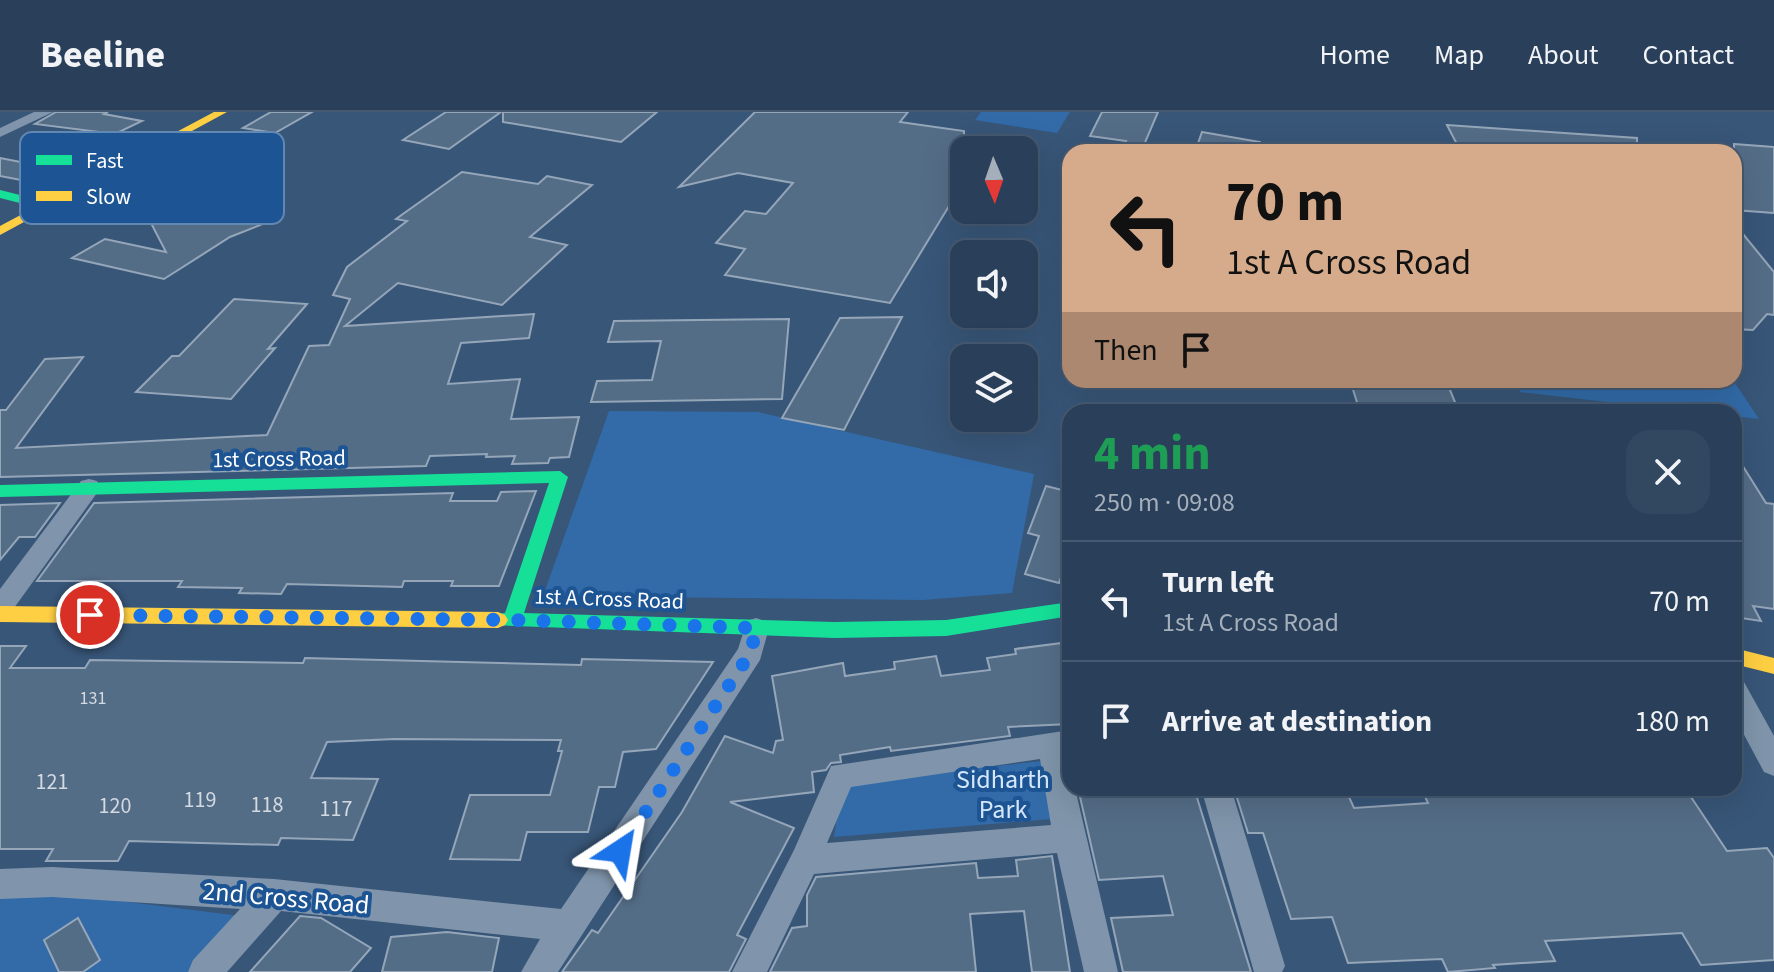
<!DOCTYPE html>
<html lang="en">
<head>
<meta charset="utf-8">
<style>
	body { margin:0; font-family:"Source Sans 3",sans-serif; background:#324760; color:#f1f3f6; height:100vh; display:flex; flex-direction:column; font-size:30px; white-space:nowrap }
	* { box-sizing:border-box; margin:0 }
	p { font-size:26px; color:#a5afbb }
	.icon { flex:none; width:44px; height:44px; fill:none; stroke:currentColor; stroke-width:2; stroke-linecap:round; stroke-linejoin:round }
	.map { position:relative; flex:1; overflow:hidden }
	.details { position:absolute; left:1062px; top:292px; width:680px; height:392px; display:flex; flex-direction:column; background:#2a405a; border-radius:24px; box-shadow:0 8px 32px #0002,0 0 0 2px #465970 }
	.details>* { flex:none }
	.top-card { position:absolute; left:1062px; top:32px; width:680px; height:244px; border-radius:24px; box-shadow:0 8px 32px #0002,0 0 0 2px #465970; background:#d6ab8b; color:#111; overflow:hidden }
	.needle { width:52px; rotate:178deg }
	.controls { position:absolute; left:950px; top:24px; display:grid; gap:16px }
	.controls a { display:grid; place-items:center; width:88px; height:88px; border-radius:16px; background:#2a405a; box-shadow:0 8px 32px #0002,0 0 0 2px #465970; font-size:40px }
	.pin { position:absolute; display:grid; place-items:center; width:68px; height:68px; color:#fff; margin:-34px; border:4px solid #fff; border-radius:50%; box-shadow:0 2px 8px #0007 }
	.me { position:absolute; width:88px; margin:-44px; rotate:33deg; stroke-linejoin:round; filter:drop-shadow(0 0 6px #0008) }
	.turn { display:flex; align-items:center; gap:28px; height:168px; padding:0 32px; font-size:36px }
	.turn .icon { width:104px; height:104px; stroke-width:2.5 }
	.turn b { display:block; font-size:56px; line-height:68px }
	.then { display:flex; align-items:center; height:76px; padding:0 32px; background:#0003; gap:16px; font-size:30px }
	.round { display:grid; place-items:center; flex:none; width:84px; height:84px; border-radius:24px; background:#324760 }
	.overview { display:flex; align-items:center; justify-content:space-between; height:136px; padding:0 32px }
	h1 { font-size:48px; font-weight:700; line-height:60px; color:#1e9e55 }
	ul { padding:0; list-style:none }
	li { display:flex; align-items:center; gap:24px; height:120px; padding:0 32px; border-top:2px solid #465970 }
	li div { flex:1 }
	li b { display:block; font-size:30px }
	li em { font-style:normal }
	header { display:flex; align-items:center; gap:48px; box-sizing:border-box; height:112px; padding:0 40px; background:#2a405a; border-bottom:2px solid #465970 }
	header strong { font-size:38px }
	nav { display:flex; gap:44px; margin-inline-start:auto; font-size:28px }
	.map>svg:first-child { display:block }
	.green { fill:#326ba8 }
	.building { fill:#546d87; stroke:#95a6b9; stroke-width:2 }
	.lines { fill:none; stroke-linecap:round; stroke-linejoin:round }
	.street { fill:#8095ab; fill-rule:evenodd }
	.fast { fill:#16e098; fill-rule:evenodd }
	.slow { fill:#ffcf43; fill-rule:evenodd }
	.route { stroke:#1a73e8; stroke-width:14; stroke-dasharray:0 25.2 }
	.labels { text-anchor:middle; dominant-baseline:central; stroke-width:8; stroke-linejoin:round; paint-order:stroke }
	.number-label { font-size:18px; fill:#d4dae1 }
	.street-label { font-size:22px; fill:#fff; stroke:#1d5493 }
	.near-number-label { font-size:22px; fill:#d4dae1 }
	.near-park-label { font-size:26px; fill:#d5e7fa; stroke:#1d5493 }
	.near-street-label { font-size:26px; fill:#fff; stroke:#1d5493 }
	.key { fill:#1d5493; stroke:#6187b3; stroke-width:2 }
	.key-label { font-size:22px; fill:#fff }
</style>
</head>
<body>
<header>
<strong>Beeline</strong>
<nav><a>Home</a><a>Map</a><a>About</a><a>Contact</a></nav>
</header>
<div class="map">
<svg width="1774" height="860" viewBox="0 0 1774 860">
	<rect width="100%" height="100%" fill="#385678"/>
	<g class="green">
		<polygon points="981,0 1070,0 1057,21 975,8"/>
		<polygon points="1515,268 1733,268 1759,307 1734,304 1734,300 1696,300 1520,280"/>
		<polygon points="609,299 758,300 1034,362 1012,481 923,488 543,484"/>
		<polygon points="1042,649 1052,707 834,725 842,671"/>
		<polygon points="39,779 241,804 191,860 0,860 0,784"/>
	</g>
	<g class="building">
		<polygon points="56,0 108,0 104,2 142,9 115,22 35,12"/>
		<polygon points="271,0 312,0 275,21 243,16"/>
		<polygon points="446,0 501,0 449,37 403,28"/>
		<polygon points="503,0 657,0 621,30 503,10"/>
		<polygon points="755,0 908,0 900,10 964,19 964,96 949,94 890,191 725,163 745,137 716,131 745,99 766,102 793,71 738,61 679,75"/>
		<polygon points="1102,0 1158,0 1141,40 1122,38 1126,29 1090,24"/>
		<polygon points="1447,13 1637,26 1637,40 1461,40"/>
		<polygon points="1202,20 1260,30 1259,40 1195,40"/>
		<polygon points="1734,32 1774,35 1774,101 1734,98"/>
		<polygon points="0,46 51,56 26,69 0,64"/>
		<polygon points="462,60 538,72 547,64 592,73 530,125 567,133 502,193 398,171 345,214 534,202 529,226 461,231 448,272 520,267 511,307 579,305 569,345 550,346 548,351 512,352 515,344 486,345 487,342 430,344 426,354 0,365 0,298 6,298 45,247 83,245 16,336 267,323 309,234 329,233 350,187 333,183 347,155 407,109 396,107"/>
		<polygon points="242,71 263,72 278,78 284,87 280,98 268,110 230,125 164,167 72,146 105,127 166,140 152,113 158,101 173,90 194,80"/>
		<polygon points="1734,111 1774,160 1774,203 1767,202 1753,218 1734,217"/>
		<polygon points="234,187 307,192 268,237 275,236 231,287 136,280 172,244 179,244"/>
		<polygon points="902,205 844,318 782,306 840,206"/>
		<polygon points="789,207 782,287 591,290 597,269 652,268 661,229 608,230 614,209"/>
		<polygon points="1350,268 1446,268 1459,300 1360,300"/>
		<polygon points="1734,340 1766,391 1774,392 1774,497 1753,494 1761,509 1734,505"/>
		<polygon points="1046,374 1070,380 1070,458 1064,457 1059,471 1025,462 1039,424 1028,421"/>
		<polygon points="536,379 499,474 451,474 453,469 404,469 402,475 287,472 281,482 239,481 242,476 178,475 182,469 37,469 94,391 453,381 450,389 497,389 501,380"/>
		<polygon points="60,391 35,425 19,425 0,448 0,393"/>
		<polygon points="1070,530 1070,612 1008,615 1010,624 891,639 890,635 840,643 841,650 831,651 826,658 812,660 814,680 730,690 794,716 737,823 746,827 729,860 562,860 592,818 598,821 682,700 725,624 773,641 776,629 783,628 772,564 843,551 845,564 895,557 894,550 936,544 941,564 990,558 987,546 1016,542 1015,537"/>
		<polygon points="0,534 26,534 10,556 85,556 90,548 303,551 305,546 581,553 582,547 713,550 656,637 623,640 615,675 599,675 588,720 527,720 520,748 450,747 470,683 550,683 562,639 558,639 561,628 395,627 327,630 311,666 378,667 353,728 281,726 278,733 129,729 118,749 46,749 53,737 0,737"/>
		<polygon points="1078,676 1194,676 1251,860 1123,860 1111,806 1173,803 1163,764 1099,768"/>
		<polygon points="1234,676 1345,676 1354,696 1428,691 1421,676 1582,676 1584,679 1685,676 1727,739 1767,736 1774,746 1774,848 1701,853 1682,821 1545,829 1555,849 1493,853 1495,856 1448,860 1442,847 1348,851 1332,805 1291,807 1263,721 1248,721"/>
		<polygon points="1052,744 1070,860 1032,860 1024,799 970,802 976,860 770,860 792,816 807,814 807,783 816,765 976,751 978,766 1018,764 1016,748"/>
		<polygon points="300,804 321,806 371,836 350,860 250,860"/>
		<polygon points="78,806 100,848 83,860 59,860 44,828"/>
		<polygon points="447,820 499,826 492,860 382,860 391,825"/>
	</g>
	<g class="lines">
		<g class="street">
			<polygon points="34,0 53,0 0,25 0,16"/>
			<polygon points="89,367 97,369 100,375 97,381 9,503 0,506 0,477 81,369"/>
			<polygon points="756,506 765,509 769,516 760,548 558,860 521,860 540,827 281,799 227,860 188,860 193,848 240,797 52,785 0,787 0,757 52,755 274,767 561,797 738,537 747,509"/>
			<polygon points="1734,567 1744,570 1774,624 1774,664 1764,660 1734,604"/>
			<path d="M1070 618V676H1075L1118 860H1084L1057 741 814 762 767 860H732L794 738 831 654ZM1040 647 1051 713 827 731 851 675Z"/>
			<polygon points="1201,676 1231,676 1285,854 1282,860 1254,860"/>
		</g>
		<g class="fast">
			<polygon points="0,78 52,91 54,94 48,98 0,86"/>
			<polygon points="560,359 568,365 524,501 834,510 946,508 1070,490 1070,504 946,524 834,526 491,513 488,508 491,503 505,501 549,371 0,385 0,373"/>
		</g>
		<g class="slow">
			<polygon points="214,0 227,0 0,123 0,114"/>
			<polygon points="0,494 498,500 505,503 508,508 505,513 498,516 0,510"/>
			<polygon points="1734,536 1774,546 1774,562 1734,552"/>
		</g>
	</g>
	<g class="lines">
		<polyline class="route" points="90,503 512,508 756,516 751,540 620,739"/>
	</g>
	<g class="labels">
		<g class="number-label">
			<text x="93" y="586">131</text>
		</g>
		<g class="street-label">
			<text transform="translate(279 347) rotate(-1)">1st Cross Road</text>
			<text transform="translate(609 487) rotate(2)">1st A Cross Road</text>
		</g>
		<g class="near-number-label">
			<text x="52" y="670">121</text>
			<text x="200" y="688">119</text>
			<text x="267" y="693">118</text>
			<text x="115" y="694">120</text>
			<text x="336" y="697">117</text>
		</g>
		<g class="near-park-label">
			<text x="1003" y="667">Sidharth<tspan x="1003" dy="30">Park</tspan></text>
		</g>
		<g class="near-street-label">
			<text transform="translate(286 786) rotate(5)">2nd Cross Road</text>
		</g>
	</g>
	<rect x="20" y="20" width="264" height="92" rx="12" class="key"/>
	<rect x="36" y="43" width="36" height="10" fill="#16e098"/>
	<rect x="36" y="79" width="36" height="10" fill="#ffcf43"/>
	<g class="key-label">
		<text x="86" y="56">Fast</text>
		<text x="86" y="92">Slow</text>
	</g>
</svg>
<div class="controls">
<a><svg class="needle" viewBox="-14 -14 28 28"><path d="M0-13l5 13h-10z" fill="#e53935"/><path d="M0 13l5-13h-10z" fill="#a5afbb"/></svg></a>
<a><svg class="icon" aria-label="sound" viewBox="0 0 24 24"><path d="M4 9h4l5-4v14l-5-4H4zM17 9q2 3 0 6"/></svg></a>
<a><svg class="icon" aria-label="layers" viewBox="0 0 24 24"><path d="M12 4l9 5-9 5-9-5zM3 14l9 5 9-5"/></svg></a>
</div>
<div class="pin" style="left:90px;top:503px;background:#d93025"><svg class="icon" aria-label="arrive" viewBox="0 0 24 24"><path d="M6 21V4h12l-3 4 3 4H6"/></svg></div>
<svg class="me" style="left:620px;top:739px" viewBox="-20 -20 40 40"><path d="M0-17L14 15 0 8-14 15z" fill="#1a73e8" stroke="#fff" stroke-width="4"/></svg>
<div class="top-card">
<div class="turn"><svg class="icon" aria-label="left" viewBox="0 0 24 24"><path d="M17 20v-9H6M10 6l-5 5 5 5"/></svg><div><b>70 m</b>1st A Cross Road</div></div>
<div class="then">Then<svg class="icon" aria-label="arrive" viewBox="0 0 24 24"><path d="M6 21V4h12l-3 4 3 4H6"/></svg></div>
</div>
<section class="details">
<div class="overview"><div><h1>4 min</h1><p>250 m · 09:08</p></div><a class="round"><svg class="icon" aria-label="close" viewBox="0 0 24 24"><path d="M6 6l12 12M18 6L6 18"/></svg></a></div>
<ul>
<li><svg class="icon" aria-label="left" viewBox="0 0 24 24"><path d="M17 20v-9H6M10 6l-5 5 5 5"/></svg><div><b>Turn left</b><p>1st A Cross Road</p></div><em>70 m</em></li>
<li><svg class="icon" aria-label="arrive" viewBox="0 0 24 24"><path d="M6 21V4h12l-3 4 3 4H6"/></svg><div><b>Arrive at destination</b></div><em>180 m</em></li>
</ul>
</section>
</div>
</body>
</html>
